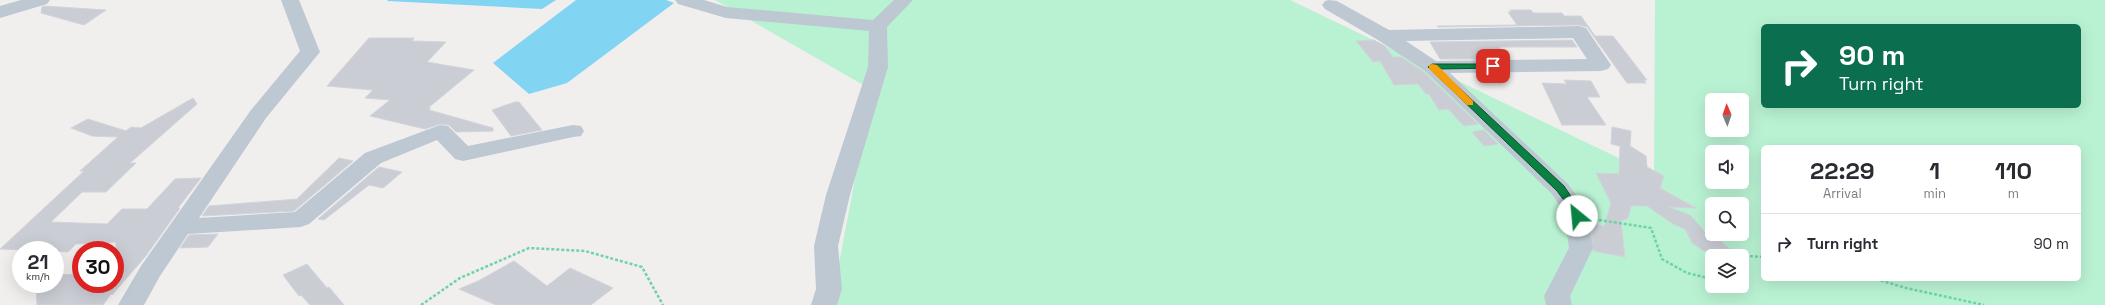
<!DOCTYPE html>
<html lang="en">
<head>
<meta charset="utf-8">
<style>
	body { margin:0; font-family:"Space Grotesk",sans-serif; background:#f2f2f3; color:#2b2b33; height:100vh; display:flex; flex-direction:column; font-size:15px; white-space:nowrap }
	* { box-sizing:border-box; margin:0 }
	p { font-size:13px; color:#7c7c81 }
	.icon { flex:none; width:22px; height:22px; fill:none; stroke:currentColor; stroke-width:2; stroke-linecap:round; stroke-linejoin:round }
	.map { position:relative; flex:1; overflow:hidden }
	.drawer { position:absolute; left:1761px; top:145px; width:320px; height:136px; display:flex; flex-direction:column; background:#fff; border-radius:6px; box-shadow:0 4px 16px #0002 }
	.drawer>* { flex:none }
	.top-card { position:absolute; left:1761px; top:24px; width:320px; height:84px; border-radius:6px; box-shadow:0 4px 16px #0002; background:#0b6e4f; color:#fff; overflow:hidden }
	.needle { width:26px; rotate:358deg }
	.buttons { position:absolute; left:1705px; top:93px; display:grid; gap:8px }
	.buttons a { display:grid; place-items:center; width:44px; height:44px; border-radius:6px; background:#fff; box-shadow:0 4px 16px #0002; font-size:20px }
	.speed { position:absolute; left:12px; top:241px; display:flex; gap:8px; font-size:20px; font-weight:700; text-align:center }
	.speed>* { display:grid; place-content:center; width:52px; height:52px; border-radius:50%; background:#fff; box-shadow:0 4px 16px #0002; line-height:1 }
	.speed small { font-size:10px; font-weight:400 }
	.speed .limit { border:6px solid #d22; background:#fff; color:#111 }
	.pin { position:absolute; display:grid; place-items:center; width:34px; height:34px; color:#fff; margin:-17px; border-radius:8px; box-shadow:0 2px 6px #0006 }
	.me { position:absolute; width:44px; margin:-22px; rotate:332deg; stroke-linejoin:round; filter:drop-shadow(0 0 3px #0008) }
	.turn { display:flex; align-items:center; gap:14px; height:84px; padding:0 12px; font-size:18px }
	.turn .icon { width:52px; height:52px; stroke-width:2.5 }
	.turn b { display:block; font-size:28px; line-height:34px }
	.eta { display:flex; justify-content:space-evenly; align-items:center; height:68px; text-align:center }
	.eta b { font-size:24px; font-weight:600; line-height:28px }
	ul { padding:0; list-style:none }
	li { display:flex; align-items:center; gap:12px; height:60px; padding:0 12px; border-top:1px solid #e1e1e2 }
	li div { flex:1 }
	li b { display:block; font-size:15px }
	li em { font-style:normal }
	.map>svg:first-child { display:block }
	.green { fill:#b9f2d3; fill-rule:evenodd }
	.water { fill:#82d4f3 }
	.building { fill:#cacdd4; stroke:#d2d4db }
	.lines { fill:none; stroke-linecap:round; stroke-linejoin:round }
	.path { stroke:#6ed3a8; stroke-width:2.5; stroke-dasharray:3 2; stroke-linecap:butt }
	.minor { fill:#bec8d2; fill-rule:evenodd }
	.route { fill:#0b8043; stroke:#07532c }
	.slow { fill:#f59e0b }
</style>
</head>
<body>
<div class="map">
<svg width="2105" height="305" viewBox="0 0 2105 305">
	<rect width="100%" height="100%" fill="#f1eeee"/>
	<path class="green" d="M715 0H1290L1654 175 1655 0H2105V305H831L872 90ZM1763 26H2079V106H1763ZM1712 100H1742V130H1712ZM1763 147H2079V279H1763ZM1712 152H1742V182H1712ZM1712 204H1742V234H1712ZM1712 256H1742V286H1712Z"/>
	<g class="water">
		<polygon points="388,0 556,0 542,9 387,1"/>
		<polygon points="576,0 666,0 674,3 567,83 529,94 493,63"/>
	</g>
	<g class="building">
		<polygon points="44,6 106,10 84,25 41,13 42,7"/>
		<polygon points="1510,10 1531,10 1533,13 1562,13 1564,16 1581,16 1595,36 1613,36 1647,80 1644,80 1646,83 1627,83 1587,27 1579,25 1438,27 1437,26 1517,25 1508,12 1511,12"/>
		<polygon points="369,38 414,38 412,41 446,42 427,62 474,70 428,108 431,108 429,110 493,128 493,131 456,132 449,125 440,124 425,129 370,116 390,100 365,98 373,90 327,86"/>
		<polygon points="1374,40 1385,46 1393,57 1401,57 1424,72 1478,124 1464,126 1448,109 1439,110 1429,94 1426,94 1418,84 1394,85 1380,61 1373,62 1356,41"/>
		<polygon points="1572,40 1577,47 1499,47 1507,59 1440,59 1430,42"/>
		<polygon points="1564,80 1591,81 1600,97 1587,97 1606,125 1562,125 1542,83 1567,84"/>
		<polygon points="193,98 197,104 130,163 136,163 106,192 82,192 51,222 107,224 122,209 147,209 175,179 201,178 178,208 180,208 145,257 112,295 111,294 103,305 37,305 36,284 55,284 55,275 81,274 81,284 115,284 116,242 76,244 68,252 0,249 84,171 80,171 118,137 92,136 71,128 88,119 126,131 131,127 141,128"/>
		<polygon points="515,102 519,102 542,130 511,136 492,110"/>
		<polygon points="1612,127 1631,131 1630,146 1646,156 1647,167 1664,176 1660,188 1696,208 1669,207 1690,215 1706,233 1718,238 1733,252 1704,251 1692,243 1685,229 1673,224 1647,206 1631,206 1628,218 1621,221 1625,257 1593,251 1591,224 1604,226 1611,203 1596,173 1619,174 1620,146 1611,144"/>
		<polygon points="1484,130 1498,144 1484,146 1472,132"/>
		<polygon points="339,158 353,161 294,211 202,216 209,206 297,199"/>
		<polygon points="379,167 402,172 383,188 369,185 324,220 318,219"/>
		<polygon points="218,234 208,247 180,248 189,235"/>
		<polygon points="514,261 547,286 570,268 613,288 591,305 496,305 459,289 478,281"/>
		<polygon points="307,264 327,288 329,287 344,305 310,305 301,295 299,296 283,275"/>
	</g>
	<g class="lines">
		<g class="path">
			<polyline points="1599,220 1651,228 1662,259 1687,273 1712,279"/>
			<polyline points="1742,267 1747,256 1763,257"/>
			<polyline points="1876,279 1906,288 1984,305"/>
			<polyline points="421,305 460,278 529,248 585,251 642,267 663,305"/>
		</g>
		<g class="minor">
			<polygon points="21,0 50,0 47,4 0,18 0,6"/>
			<polygon points="281,0 299,0 320,52 266,118 199,218 295,212 365,153 440,125 448,126 468,146 573,125 581,126 584,131 581,136 573,137 463,161 455,159 437,140 381,163 309,224 301,227 188,234 160,276 144,305 118,305 141,266 251,110 300,51"/>
			<polygon points="675,0 704,0 727,7 873,20 894,0 913,0 887,27 888,67 850,195 838,246 842,289 837,305 811,305 816,289 814,246 826,195 868,67 869,31 726,18 678,4"/>
			<path d="M1329 0 1337 1 1389 30 1579 26 1586 28 1611 65 1608 69 1601 71 1450 73 1568 184 1588 211 1593 248 1570 296 1572 305H1546L1544 296 1569 248 1564 212 1552 194 1425 71 1378 40 1325 9 1322 5 1325 1ZM1573 38 1587 59 1436 61 1406 41Z"/>
		</g>
	</g>
	<polygon class="route" points="1493,64 1496,64 1496,68 1439,69 1564,186 1581,211 1581,219 1574,219 1572,211 1557,191 1428,67 1432,64"/>
	<polygon class="slow" points="1432,64 1437,65 1473,101 1473,105 1467,105 1429,69 1429,65"/>
</svg>
<div class="buttons">
<a><svg class="needle" viewBox="-14 -14 28 28"><path d="M0-13l5 13h-10z" fill="#e53935"/><path d="M0 13l5-13h-10z" fill="#7c7c81"/></svg></a>
<a><svg class="icon" aria-label="sound" viewBox="0 0 24 24"><path d="M4 9h4l5-4v14l-5-4H4zM17 9q2 3 0 6"/></svg></a>
<a><svg class="icon" aria-label="search" viewBox="0 0 24 24"><circle cx="10" cy="10" r="6"/><path d="M15 15l6 6"/></svg></a>
<a><svg class="icon" aria-label="layers" viewBox="0 0 24 24"><path d="M12 4l9 5-9 5-9-5zM3 14l9 5 9-5"/></svg></a>
</div>
<div class="speed"><div>21<small>km/h</small></div><div class="limit">30</div></div>
<div class="pin" style="left:1493px;top:66px;background:#d93025"><svg class="icon" aria-label="arrive" viewBox="0 0 24 24"><path d="M6 21V4h12l-3 4 3 4H6"/></svg></div>
<svg class="me" style="left:1577px;top:216px" viewBox="-20 -20 40 40"><circle r="19" fill="#fff"/><path d="M0-13L10 11 0 6-10 11z" fill="#0b8043"/></svg>
<div class="top-card">
<div class="turn"><svg class="icon" aria-label="right" viewBox="0 0 24 24"><path d="M7 20v-9h11M14 6l5 5-5 5"/></svg><div><b>90 m</b>Turn right</div></div>
</div>
<section class="drawer">
<div class="eta">
<div><b>22:29</b><p>Arrival</p></div>
<div><b>1</b><p>min</p></div>
<div><b>110</b><p>m</p></div>
</div>
<ul>
<li><svg class="icon" aria-label="right" viewBox="0 0 24 24"><path d="M7 20v-9h11M14 6l5 5-5 5"/></svg><div><b>Turn right</b></div><em>90 m</em></li>
</ul>
</section>
</div>
</body>
</html>
